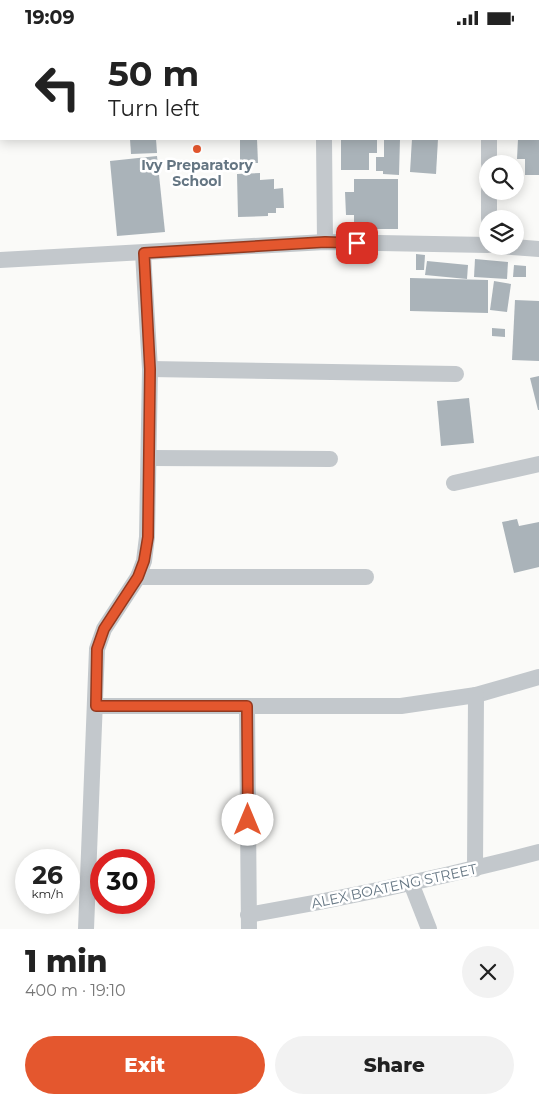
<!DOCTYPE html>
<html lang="en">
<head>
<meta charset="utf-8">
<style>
	body { margin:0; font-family:Montserrat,sans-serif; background:#f2f2f2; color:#222; height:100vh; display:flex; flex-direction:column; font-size:19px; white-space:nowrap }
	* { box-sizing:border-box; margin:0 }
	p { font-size:16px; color:#767676 }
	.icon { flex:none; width:28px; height:28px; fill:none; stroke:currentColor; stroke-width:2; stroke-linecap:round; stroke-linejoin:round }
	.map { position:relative; height:894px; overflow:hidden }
	.drawer { display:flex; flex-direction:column; background:#fff; flex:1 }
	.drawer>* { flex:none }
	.hud { position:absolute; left:0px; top:0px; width:540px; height:105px; box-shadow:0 2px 12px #0003; background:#fff; color:#222; overflow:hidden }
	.controls { position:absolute; left:479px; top:120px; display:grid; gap:10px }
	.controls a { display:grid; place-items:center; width:45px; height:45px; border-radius:50%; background:#fff; box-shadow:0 2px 12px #0003; font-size:25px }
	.speed { position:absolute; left:15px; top:814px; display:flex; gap:10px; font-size:25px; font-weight:700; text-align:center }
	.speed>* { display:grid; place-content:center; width:65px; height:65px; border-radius:50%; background:#fff; box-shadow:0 2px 12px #0003; line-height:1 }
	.speed small { font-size:12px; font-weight:400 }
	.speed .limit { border:8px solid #d22; background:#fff; color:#111 }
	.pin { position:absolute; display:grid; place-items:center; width:42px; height:42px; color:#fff; margin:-21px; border-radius:10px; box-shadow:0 2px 8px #0006 }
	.me { position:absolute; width:55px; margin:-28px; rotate:0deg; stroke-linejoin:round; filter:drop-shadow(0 0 4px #0008) }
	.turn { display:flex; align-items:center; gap:18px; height:105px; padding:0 25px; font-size:22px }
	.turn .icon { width:65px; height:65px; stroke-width:2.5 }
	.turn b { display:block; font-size:35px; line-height:42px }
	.round { display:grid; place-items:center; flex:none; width:52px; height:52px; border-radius:26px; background:#f2f2f2 }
	.head { display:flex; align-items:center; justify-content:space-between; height:85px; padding:0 25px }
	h1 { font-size:30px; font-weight:800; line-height:38px }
	.primary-button { display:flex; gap:10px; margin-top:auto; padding:10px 25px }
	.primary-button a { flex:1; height:58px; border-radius:30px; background:#e4572e; color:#fff; font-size:20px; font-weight:800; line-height:58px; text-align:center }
	.primary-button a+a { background:#f2f2f2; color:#222 }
	.status { display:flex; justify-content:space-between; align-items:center; height:35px; padding:0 25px; background:#fff; direction:ltr }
	.status svg { height:14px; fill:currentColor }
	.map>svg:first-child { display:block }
	.building { fill:#aab3b9 }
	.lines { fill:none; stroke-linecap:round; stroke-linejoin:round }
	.minor { stroke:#c3c8cc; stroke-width:16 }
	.route-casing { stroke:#94391e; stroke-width:12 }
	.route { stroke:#e4572e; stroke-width:9 }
	.poi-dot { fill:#e4572e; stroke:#fff; stroke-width:2 }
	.labels { text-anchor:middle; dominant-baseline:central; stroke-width:5; stroke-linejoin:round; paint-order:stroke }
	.poi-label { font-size:14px; font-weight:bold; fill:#657683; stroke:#fff }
	.street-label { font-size:14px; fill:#657683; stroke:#fff }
</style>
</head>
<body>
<div class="status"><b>19:09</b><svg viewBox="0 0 49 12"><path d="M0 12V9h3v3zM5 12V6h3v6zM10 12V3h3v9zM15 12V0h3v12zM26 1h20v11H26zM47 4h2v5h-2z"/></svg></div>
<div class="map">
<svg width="539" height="894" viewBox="0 0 539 894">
	<rect width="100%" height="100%" fill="#fafaf8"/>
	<g class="building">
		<polygon points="130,104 156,104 157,118 131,119"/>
		<polygon points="240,104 257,104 258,128 240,128"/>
		<polygon points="341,104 377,104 377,118 369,118 369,135 341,135"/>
		<polygon points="384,104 400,104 399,140 383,139 383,136 376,136 376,122 384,122"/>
		<polygon points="412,104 438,104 436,139 410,137"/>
		<polygon points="518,104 539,104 539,140 525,140 525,124 517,124"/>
		<polygon points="157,121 165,197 117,201 110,126"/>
		<polygon points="515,131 521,131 519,148 515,147"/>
		<polygon points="260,138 260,145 274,144 274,154 283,153 284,173 276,173 276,178 268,178 268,181 238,182 237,139"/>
		<polygon points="354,144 398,144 398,194 354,194 354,180 346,180 345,157 354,157"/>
		<polygon points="416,219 425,220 424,235 416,235"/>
		<polygon points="475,224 508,227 507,244 474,242"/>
		<polygon points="427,226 468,230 467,244 425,240"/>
		<polygon points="514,230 526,231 526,242 513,242"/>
		<polygon points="410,243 488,245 488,278 410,276"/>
		<polygon points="494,246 511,249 507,277 490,275"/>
		<polygon points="515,265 539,266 539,326 512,325"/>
		<polygon points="492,293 505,294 505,302 492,301"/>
		<polygon points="539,341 539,375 538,375 530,343"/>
		<polygon points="469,363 474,408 441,411 437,366"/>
		<polygon points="517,484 519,491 539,487 539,532 514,538 502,487"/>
	</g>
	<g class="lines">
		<g class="minor">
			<polyline points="488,0 488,1"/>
			<polyline points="324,1 324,0"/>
			<polyline points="324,104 325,207"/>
			<polyline points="489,104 489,129"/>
			<polyline points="489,156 489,184"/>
			<polyline points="500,211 539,214"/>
			<polyline points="0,225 325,207 488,210"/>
			<polyline points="150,334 456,339"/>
			<polyline points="150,423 330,424"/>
			<polyline points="454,448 539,429"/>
			<polyline points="138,542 366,542"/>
			<polyline points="96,671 401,671 476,660 539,642"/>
			<polyline points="247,671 249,894"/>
			<polyline points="475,834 476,660"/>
			<polyline points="411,848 429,894"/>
			<path d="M248 880C346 863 443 842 539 817"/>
			<polyline points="86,894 97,614 104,594 138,542 144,526 147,502 150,334 143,218"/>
		</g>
	</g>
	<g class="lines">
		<defs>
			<polyline id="route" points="248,785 247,671 96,671 97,614 104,594 138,542 144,526 148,502 150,334 144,218 325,207 357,208"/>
		</defs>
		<use href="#route" class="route-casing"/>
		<use href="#route" class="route"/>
	</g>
	<circle class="poi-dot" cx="197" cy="114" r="5"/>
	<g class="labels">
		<g class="poi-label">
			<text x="197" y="130">Ivy Preparatory<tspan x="197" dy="16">School</tspan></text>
		</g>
		<g class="street-label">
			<text transform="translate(394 851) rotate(-12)">ALEX BOATENG STREET</text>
		</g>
	</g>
</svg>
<div class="controls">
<a><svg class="icon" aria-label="search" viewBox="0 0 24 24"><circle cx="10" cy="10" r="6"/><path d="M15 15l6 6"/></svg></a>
<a><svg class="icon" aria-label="layers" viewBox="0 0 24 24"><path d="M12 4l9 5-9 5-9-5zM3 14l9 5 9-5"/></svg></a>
</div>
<div class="speed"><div>26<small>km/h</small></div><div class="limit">30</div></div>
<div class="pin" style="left:357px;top:208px;background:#d93025"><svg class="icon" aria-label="arrive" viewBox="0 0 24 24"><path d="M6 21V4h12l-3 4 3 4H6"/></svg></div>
<svg class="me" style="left:248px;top:785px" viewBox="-20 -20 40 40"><circle r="19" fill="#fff"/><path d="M0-13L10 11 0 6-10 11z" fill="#e4572e"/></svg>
<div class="hud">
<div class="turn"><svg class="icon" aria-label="left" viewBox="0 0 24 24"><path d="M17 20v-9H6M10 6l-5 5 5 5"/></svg><div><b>50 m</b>Turn left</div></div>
</div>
</div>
<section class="drawer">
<div class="head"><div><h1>1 min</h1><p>400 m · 19:10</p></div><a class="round"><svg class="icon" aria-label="close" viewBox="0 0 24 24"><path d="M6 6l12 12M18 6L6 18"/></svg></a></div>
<div class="primary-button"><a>Exit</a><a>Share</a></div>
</section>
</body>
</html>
